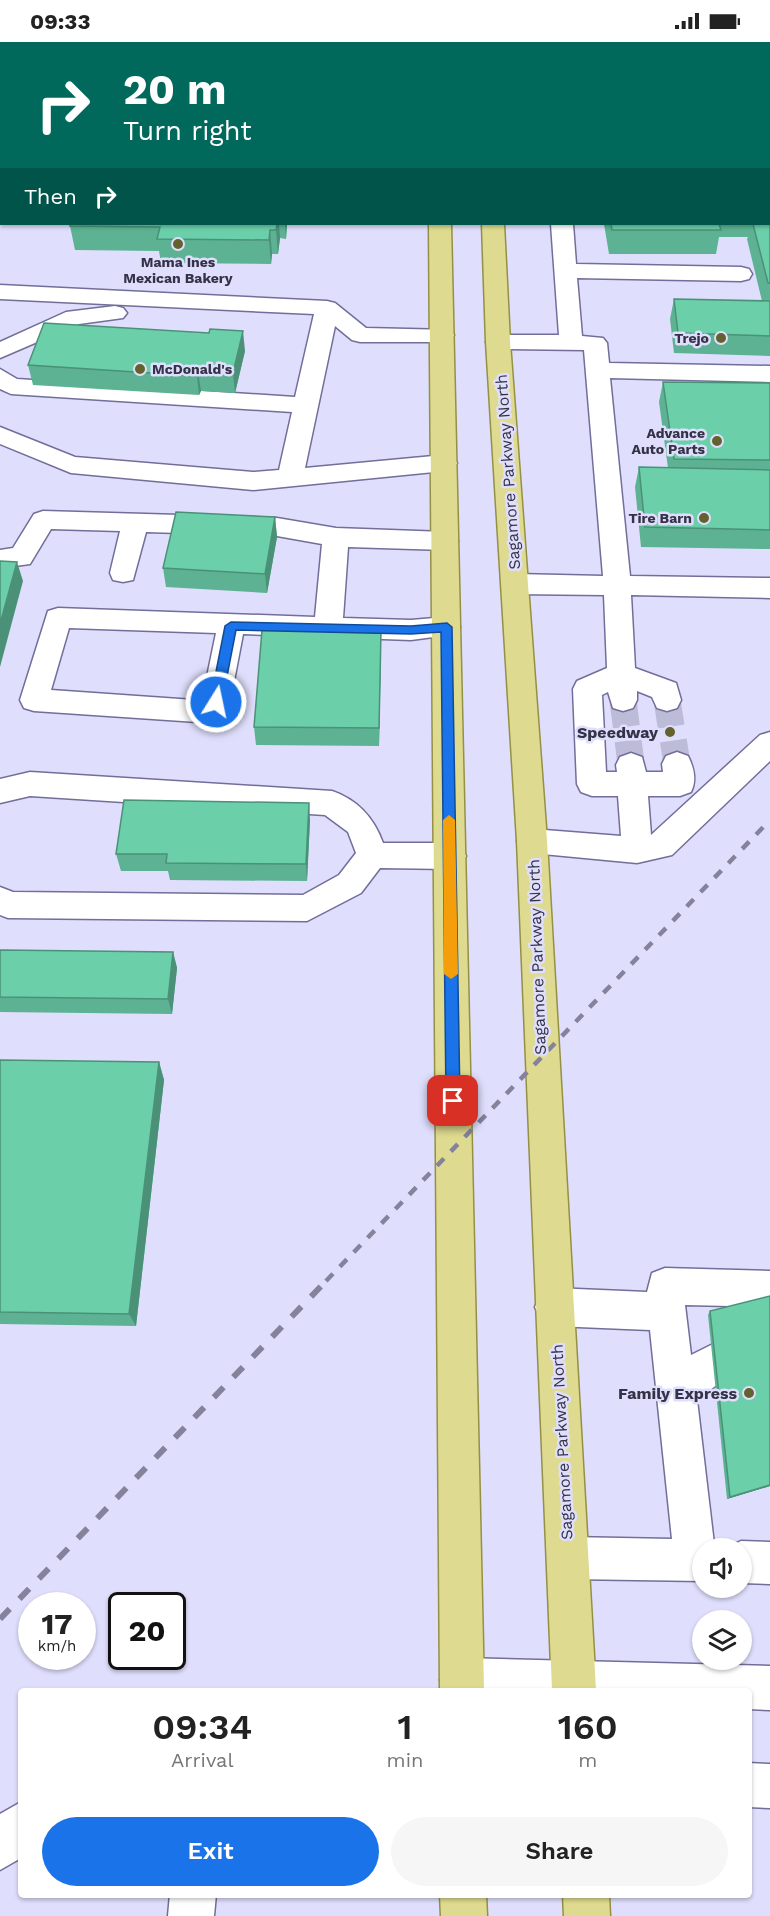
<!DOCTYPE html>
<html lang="en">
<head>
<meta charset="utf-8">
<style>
	body { margin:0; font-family:"Work Sans",sans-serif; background:#f6f6f6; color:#222; height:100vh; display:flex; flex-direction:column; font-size:22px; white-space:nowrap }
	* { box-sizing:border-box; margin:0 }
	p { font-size:20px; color:#767676 }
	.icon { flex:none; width:33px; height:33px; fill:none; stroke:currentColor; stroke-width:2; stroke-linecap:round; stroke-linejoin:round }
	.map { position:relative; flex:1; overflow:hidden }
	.sheet { position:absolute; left:18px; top:1646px; width:734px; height:210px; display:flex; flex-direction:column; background:#fff; border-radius:6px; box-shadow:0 2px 4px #0004 }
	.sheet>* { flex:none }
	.hud { position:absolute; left:0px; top:0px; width:771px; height:183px; box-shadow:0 2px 4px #0004; background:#00695c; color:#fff; overflow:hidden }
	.fabs { position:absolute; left:692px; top:1496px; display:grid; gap:12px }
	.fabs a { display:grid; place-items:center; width:60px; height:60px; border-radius:50%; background:#fff; box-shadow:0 2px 4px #0004; font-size:30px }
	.speed { position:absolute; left:18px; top:1550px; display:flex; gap:12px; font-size:30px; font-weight:700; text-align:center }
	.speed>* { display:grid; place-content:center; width:78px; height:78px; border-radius:50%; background:#fff; box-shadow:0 2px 4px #0004; line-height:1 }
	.speed small { font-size:15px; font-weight:400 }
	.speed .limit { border:3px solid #111; border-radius:9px; background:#fff; color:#111 }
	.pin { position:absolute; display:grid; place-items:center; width:51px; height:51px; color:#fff; margin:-26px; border-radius:12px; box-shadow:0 3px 9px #0006 }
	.me { position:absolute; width:66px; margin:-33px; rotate:10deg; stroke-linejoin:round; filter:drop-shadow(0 0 4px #0008) }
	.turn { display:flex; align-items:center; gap:21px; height:126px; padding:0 24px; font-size:27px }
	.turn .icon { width:78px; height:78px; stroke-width:2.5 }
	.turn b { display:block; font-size:42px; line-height:51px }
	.then { display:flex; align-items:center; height:57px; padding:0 24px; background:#0003; gap:12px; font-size:22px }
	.eta { display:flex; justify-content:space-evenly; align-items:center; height:102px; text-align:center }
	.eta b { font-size:36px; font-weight:600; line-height:42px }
	.action { display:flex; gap:12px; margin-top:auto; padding:12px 24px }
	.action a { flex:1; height:69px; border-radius:36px; background:#1a73e8; color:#fff; font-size:24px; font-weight:600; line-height:69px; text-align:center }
	.action a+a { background:#f6f6f6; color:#222 }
	.status { display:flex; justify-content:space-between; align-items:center; height:42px; padding:0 30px; background:#fff; direction:ltr }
	.status svg { height:16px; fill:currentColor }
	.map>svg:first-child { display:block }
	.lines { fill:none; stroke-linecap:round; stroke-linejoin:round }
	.minor-tunnel { stroke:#bdbcd8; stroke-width:27; stroke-dasharray:27 14; stroke-linecap:butt }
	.minor-casing { stroke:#716e9a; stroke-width:3 }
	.major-casing { stroke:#949045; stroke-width:3 }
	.minor { fill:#fff; fill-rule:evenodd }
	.major { fill:#deda8f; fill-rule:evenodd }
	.rail-far1 { stroke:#85839c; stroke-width:4.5; stroke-dasharray:10 10; stroke-linecap:butt }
	.rail { stroke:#85839c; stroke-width:6; stroke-dasharray:14 14; stroke-linecap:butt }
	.wall { fill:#5cb292 }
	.shaded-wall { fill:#4b9177 }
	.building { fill:#6bcfaa; stroke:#4b9177; stroke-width:1.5 }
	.route { fill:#1a73e8; stroke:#114b97; stroke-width:1.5 }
	.slow { fill:#f59e0b }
	.poi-dot { fill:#63622e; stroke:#dfdefc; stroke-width:2 }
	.labels { text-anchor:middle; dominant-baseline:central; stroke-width:5; stroke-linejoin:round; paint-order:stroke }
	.far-poi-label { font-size:14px; font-weight:bold; fill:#343246; stroke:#dfdefc; text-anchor:end }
	.street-label { font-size:16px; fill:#343246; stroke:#dfdefc }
	.poi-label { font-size:16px; font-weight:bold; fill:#343246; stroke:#dfdefc; text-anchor:end }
</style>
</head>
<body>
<div class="status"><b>09:33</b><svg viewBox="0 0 49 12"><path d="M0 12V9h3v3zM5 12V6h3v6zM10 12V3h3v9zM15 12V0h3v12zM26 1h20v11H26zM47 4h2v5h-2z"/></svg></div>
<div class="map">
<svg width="770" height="1874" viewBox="0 0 770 1874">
	<rect width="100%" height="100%" fill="#dfdefc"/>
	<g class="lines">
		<g class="minor-tunnel">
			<polyline points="623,658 631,722"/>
			<polyline points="667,658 677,722"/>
		</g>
		<defs>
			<g id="minor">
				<rect x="367" y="0" width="20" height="2"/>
				<rect x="532" y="0" width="20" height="2"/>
				<path d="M551 182H573L576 222 741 225 749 227 752 232 749 237 741 239 577 236 582 294 603 296 607 301 609 321 770 324V340L610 336 630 534 770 536V556L631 553 635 626 676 641 681 658 677 666 667 669 657 666 652 655 637 649V658L633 666 623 669 613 666 608 650 602 653 606 730H617L616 723 620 715 631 711 642 715 646 730H663L662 722 666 714 677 710 688 714C694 726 697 738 691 750L680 754H648L651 793 760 693 770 690V719L672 813 637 821 532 811 521 808 517 799 521 790 532 787 621 794 618 754H592L581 750 577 742 573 647 577 639 607 626 604 553 516 552 506 549 502 542 506 535 516 532 603 534 584 308 498 307 490 305 486 300 490 295 498 293H559Z"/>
				<polygon points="0,243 327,259 335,261 366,286 450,288 454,293 450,298 442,300 360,300 352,298 335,284 305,426 444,413 453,415 457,421 453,427 444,429 253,448 71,431 0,402 0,385 75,415 253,430 279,428 292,370 11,352 0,347 0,327 17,337 295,355 314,272 0,257"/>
				<polygon points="115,264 123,266 127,271 123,276 79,282 0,316 0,300 66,270"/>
				<path d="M43 469 277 476 336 486 445 490 454 493 458 499 454 505 445 508 348 505 343 576 411 578 446 575 456 578 460 585 456 592 411 598 243 592 230 660 226 668 197 680 34 669 24 666 20 658 48 569 58 566 315 575 322 502 277 494 146 490 133 538 123 540 113 538 110 531 120 489 51 487 30 522 0 526V508L13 506 34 472ZM69 586 216 591 203 654 194 658 51 648Z"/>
				<path d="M30 730 332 749C358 758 374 776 383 801H450L461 805 466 814 461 823 450 827 380 826 361 851 307 879 8 876 0 873V845L13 850 303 853 339 833 356 811 348 790 325 773 30 754 0 761V737Z"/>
				<polygon points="665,1226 770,1229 770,1265 685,1263 691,1313 713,1302 727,1307 732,1321 727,1335 697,1358 714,1502 718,1506 702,1506 702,1539 569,1537 554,1531 548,1516 554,1501 569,1495 672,1497 650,1288 554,1284 541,1278 535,1265 541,1252 554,1246 647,1250 652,1231"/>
				<polygon points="741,1499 770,1500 770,1542 741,1541 741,1506 726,1506"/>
				<polygon points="462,1616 770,1624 770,1668 748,1667 748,1648 445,1648 440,1638 447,1623"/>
				<polygon points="748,1721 770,1722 770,1766 748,1765"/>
				<polygon points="21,1760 21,1816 0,1828 0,1772"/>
				<polygon points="170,1852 216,1852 214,1874 168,1874"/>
			</g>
			<g id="major">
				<rect x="428" y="0" width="20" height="2"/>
				<rect x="475" y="0" width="20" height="2"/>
				<polygon points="429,182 451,182 484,1648 440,1648"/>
				<polygon points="482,182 504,182 510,300 547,799 596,1648 552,1648 517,799 486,300"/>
				<polygon points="440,1852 486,1852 487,1874 441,1874"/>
				<polygon points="563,1852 609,1852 610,1874 564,1874"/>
			</g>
		</defs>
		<use href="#minor" class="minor-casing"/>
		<use href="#major" class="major-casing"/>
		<use href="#minor" class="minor"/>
		<use href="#major" class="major"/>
		<polyline class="rail-far1" points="326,1239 770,778"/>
		<polyline class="rail" points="0,1577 327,1238"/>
	</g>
	<g class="wall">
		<polygon points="770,113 770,314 674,311 670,277 674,257 762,259 747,197 748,195 719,195 716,212 609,212 604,182 770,182"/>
		<polygon points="70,182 287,182 286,197 280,196 278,212 272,212 271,222 161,221 159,209 75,208 70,184"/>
		<polygon points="245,309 235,351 201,349 199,353 33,343 28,323"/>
		<polygon points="663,340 770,341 770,507 641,505 635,445 639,425 668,426 659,360"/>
		<polygon points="275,475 277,495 267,551 166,545 163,526"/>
		<polygon points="381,589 379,704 256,703 254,685"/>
		<polygon points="310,778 307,839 170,838 168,829 121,829 116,812"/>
		<polygon points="0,908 173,910 177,926 172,972 0,970"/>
		<polygon points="0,1018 159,1020 164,1038 136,1284 0,1282"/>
		<polygon points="710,1269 770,1444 727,1457 708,1273"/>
	</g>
	<g class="shaded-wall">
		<polygon points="277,182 279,182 280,196 278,212 276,188"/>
		<polygon points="285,182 287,182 286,197"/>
		<polygon points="270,188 272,212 271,222 269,198"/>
		<polygon points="243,289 245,309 235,351 233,331"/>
		<polygon points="198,329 201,349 199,353 197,334"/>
		<polygon points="275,475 277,495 267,551 265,532"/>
		<polygon points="17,520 23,539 0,625 0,582"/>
		<polygon points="381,589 381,608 379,704 379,686"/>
		<polygon points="309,761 310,778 307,839 306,822"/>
		<polygon points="173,910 177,926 172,972 168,957"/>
		<polygon points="159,1020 164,1038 136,1284 129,1272"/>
		<polygon points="770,1443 770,1444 727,1457 730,1455"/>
	</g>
	<g class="building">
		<polygon points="13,0 98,0 97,2 12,2"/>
		<polygon points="155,0 333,0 333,2 154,2"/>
		<polygon points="770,177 770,241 768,241 753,182 770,182"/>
		<polygon points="70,182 277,182 276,188 270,188 269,198 157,197 160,185 70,184"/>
		<polygon points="611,182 719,182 721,188 612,188"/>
		<polygon points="674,257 770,259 770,294 678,291"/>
		<polygon points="44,281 209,291 210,287 243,289 233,331 198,329 197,334 28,323"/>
		<polygon points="663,340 770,341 770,418 674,417"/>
		<polygon points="639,425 770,428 770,488 645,485"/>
		<polygon points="176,470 275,475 265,532 163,526"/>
		<polygon points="0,519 17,520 0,582"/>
		<polygon points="262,588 381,589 379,686 254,685"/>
		<polygon points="124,758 309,761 306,822 166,821 167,812 116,812"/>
		<polygon points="0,908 173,910 168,957 0,955"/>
		<polygon points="0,1018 159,1020 129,1272 0,1270"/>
		<polygon points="770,1254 770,1443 730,1455 710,1269"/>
	</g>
	<polygon class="route" points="231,580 411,584 447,581 452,585 460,1059 458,1064 448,1064 446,1059 441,590 411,592 236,588 222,660 216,665 210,660 225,584"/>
	<polygon class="slow" points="449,773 455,778 458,932 451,937 444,932 443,778"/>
	<g class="poi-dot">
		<circle cx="178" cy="202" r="6"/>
		<circle cx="721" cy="296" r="6"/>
		<circle cx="140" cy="327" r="6"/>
		<circle cx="717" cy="399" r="6"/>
		<circle cx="704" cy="476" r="6"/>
		<circle cx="670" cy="690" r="6"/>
		<circle cx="749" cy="1351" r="6"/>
	</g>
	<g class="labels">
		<g class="far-poi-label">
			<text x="178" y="220" text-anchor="middle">Mama Ines<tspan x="178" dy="16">Mexican Bakery</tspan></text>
			<text x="709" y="296">Trejo</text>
			<text x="152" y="327" text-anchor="start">McDonald's</text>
			<text x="705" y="391">Advance<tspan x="705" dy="16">Auto Parts</tspan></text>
			<text x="692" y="476">Tire Barn</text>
		</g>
		<g class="street-label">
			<text transform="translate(508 430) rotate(-94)">Sagamore Parkway North</text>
			<text transform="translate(537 915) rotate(-92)">Sagamore Parkway North</text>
			<text transform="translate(562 1400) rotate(-93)">Sagamore Parkway North</text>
		</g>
		<g class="poi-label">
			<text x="658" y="690">Speedway</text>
			<text x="737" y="1351">Family Express</text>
		</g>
	</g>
</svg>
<div class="fabs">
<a><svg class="icon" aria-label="sound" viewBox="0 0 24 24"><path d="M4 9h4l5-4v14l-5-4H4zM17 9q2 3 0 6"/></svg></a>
<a><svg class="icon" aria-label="layers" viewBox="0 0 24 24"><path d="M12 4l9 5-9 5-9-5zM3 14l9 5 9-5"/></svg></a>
</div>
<div class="speed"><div>17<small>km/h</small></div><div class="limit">20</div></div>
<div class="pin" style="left:453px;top:1059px;background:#d93025"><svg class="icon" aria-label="arrive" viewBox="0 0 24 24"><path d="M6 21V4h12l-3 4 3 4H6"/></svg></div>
<svg class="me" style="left:216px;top:660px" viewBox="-20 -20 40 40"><circle r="17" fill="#1a73e8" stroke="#fff" stroke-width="3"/><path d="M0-11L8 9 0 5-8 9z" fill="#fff"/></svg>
<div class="hud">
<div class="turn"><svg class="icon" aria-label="right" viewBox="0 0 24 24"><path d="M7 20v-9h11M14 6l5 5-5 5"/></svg><div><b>20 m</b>Turn right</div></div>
<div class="then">Then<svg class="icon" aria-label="right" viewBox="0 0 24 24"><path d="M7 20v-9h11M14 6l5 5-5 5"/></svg></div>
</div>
<section class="sheet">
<div class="eta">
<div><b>09:34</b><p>Arrival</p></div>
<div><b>1</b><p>min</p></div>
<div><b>160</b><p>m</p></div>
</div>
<div class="action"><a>Exit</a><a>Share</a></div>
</section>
</div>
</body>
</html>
